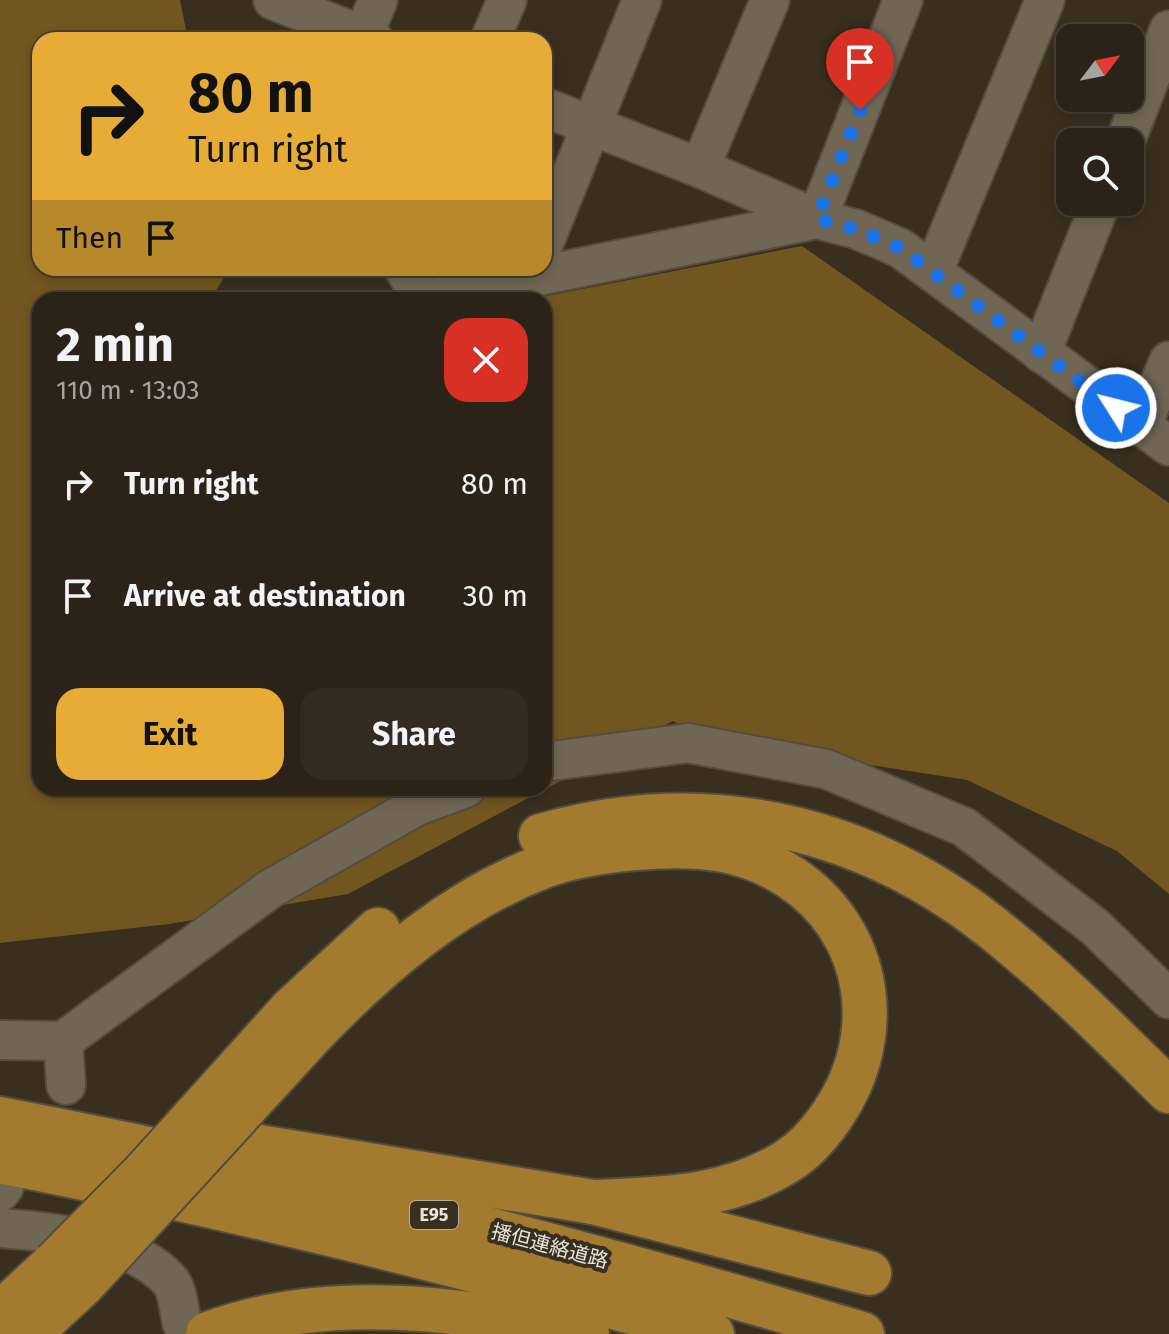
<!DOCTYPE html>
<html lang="en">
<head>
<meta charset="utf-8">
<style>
	body { margin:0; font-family:"Fira Sans","Noto Sans JP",sans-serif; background:#332b20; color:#f1f3f6; height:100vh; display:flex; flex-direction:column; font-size:30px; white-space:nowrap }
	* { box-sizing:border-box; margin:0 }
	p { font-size:26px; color:#a6a4a1 }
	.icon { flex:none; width:44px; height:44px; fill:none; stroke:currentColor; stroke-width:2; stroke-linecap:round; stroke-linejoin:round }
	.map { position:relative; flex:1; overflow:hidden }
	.side { position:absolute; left:32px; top:292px; width:520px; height:504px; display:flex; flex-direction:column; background:#2b2317; border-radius:24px; box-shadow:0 4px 12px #0003,0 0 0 2px #474036 }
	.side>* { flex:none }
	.guide { position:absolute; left:32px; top:32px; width:520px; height:244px; border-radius:24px; box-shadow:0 4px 12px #0003,0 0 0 2px #474036; background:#e7ac36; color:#111; overflow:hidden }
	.needle { width:52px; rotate:58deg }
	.tools { position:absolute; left:1056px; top:24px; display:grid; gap:16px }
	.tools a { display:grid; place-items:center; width:88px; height:88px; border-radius:16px; background:#2b2317; box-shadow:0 4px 12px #0003,0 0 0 2px #474036; font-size:40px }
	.pin { position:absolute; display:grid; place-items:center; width:68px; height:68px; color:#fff; margin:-82px -34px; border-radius:50% 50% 50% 0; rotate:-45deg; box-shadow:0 0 8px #0007 }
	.pin .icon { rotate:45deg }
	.me { position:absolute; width:88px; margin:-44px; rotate:306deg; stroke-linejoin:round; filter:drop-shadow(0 0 6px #0008) }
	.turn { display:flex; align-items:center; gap:28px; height:168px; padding:0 24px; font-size:36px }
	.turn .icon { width:104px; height:104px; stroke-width:2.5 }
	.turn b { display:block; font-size:56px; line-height:68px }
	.then { display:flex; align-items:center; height:76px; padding:0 24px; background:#0003; gap:16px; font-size:30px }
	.round { display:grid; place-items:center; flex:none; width:84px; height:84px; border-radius:24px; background:#332b20 }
	.overview { display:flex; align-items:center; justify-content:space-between; height:136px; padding:0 24px }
	h1 { font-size:48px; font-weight:700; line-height:60px }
	.cta { display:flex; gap:16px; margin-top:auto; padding:16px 24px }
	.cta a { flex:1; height:92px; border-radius:24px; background:#e7ac36; color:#111; font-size:32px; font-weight:700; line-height:92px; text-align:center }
	.cta a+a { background:#332b20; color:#f1f3f6 }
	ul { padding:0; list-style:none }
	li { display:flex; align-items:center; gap:24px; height:112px; padding:0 24px }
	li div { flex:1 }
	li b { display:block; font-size:30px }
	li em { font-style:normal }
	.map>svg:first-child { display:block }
	.forest { fill:#725620 }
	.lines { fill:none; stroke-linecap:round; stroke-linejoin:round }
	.minor-casing { stroke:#544c3e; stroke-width:42 }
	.highway-casing { stroke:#544c3e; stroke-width:48 }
	.minor { stroke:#706654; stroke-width:38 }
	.highway { stroke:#a27b2f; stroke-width:44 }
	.highway-bridge-casing { stroke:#544c3e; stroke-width:48; stroke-linecap:butt }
	.highway-bridge { stroke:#a27b2f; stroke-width:44 }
	.route { stroke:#1a73e8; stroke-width:14; stroke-dasharray:0 25.2 }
	.labels { text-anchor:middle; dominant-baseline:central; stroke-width:8; stroke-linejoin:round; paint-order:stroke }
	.shield { fill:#392f1f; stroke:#b4ada0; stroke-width:2 }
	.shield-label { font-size:18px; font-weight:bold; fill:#e9e3d8 }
	.street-label { font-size:20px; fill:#e9e3d8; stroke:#392f1f }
</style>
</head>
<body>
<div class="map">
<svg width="1169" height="1334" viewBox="0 0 1169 1334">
	<rect width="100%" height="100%" fill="#392f1f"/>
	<polygon class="forest" points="0,0 180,0 186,30 195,40 40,40 40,268 230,268 210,300 40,300 40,788 544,788 544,300 526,300 802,246 1169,503 1169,894 1117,851 967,780 774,750 755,760 673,721 348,894 169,924 0,943"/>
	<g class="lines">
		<defs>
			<g id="minor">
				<polyline points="273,0 374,40"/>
				<polyline points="363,36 378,0"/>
				<polyline points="490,40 507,0"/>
				<polyline points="544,107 700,168 817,219 903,0"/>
				<polyline points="1125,142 1169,30"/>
				<polyline points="700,168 770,0"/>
				<polyline points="544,243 642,0"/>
				<polyline points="404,268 422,300 817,219 856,229 900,248 1169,446"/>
				<polyline points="933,272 1045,0"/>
				<polyline points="1041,353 1101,202"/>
				<polyline points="1141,427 1169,361"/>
				<polyline points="544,762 688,743 826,769 964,827 1095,927 1169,999"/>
				<polyline points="0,1040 63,1041 270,889 417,806 466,788"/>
				<polyline points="63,1041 66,1085"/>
				<polyline points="0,1192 4,1187"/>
				<path d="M0 1228C52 1232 134 1239 170 1281 178 1290 179 1311 182 1323"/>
			</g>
			<g id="highway">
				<path d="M541 836C709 788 871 826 1005 938 1063 985 1116 1039 1169 1091"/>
				<polyline points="291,1010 378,930"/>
				<path d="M315 1031C381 963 454 900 544 866 589 849 676 841 723 850 824 870 886 961 858 1061 848 1097 819 1142 786 1162 727 1199 660 1199 593 1202"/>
				<path d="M0 1119C291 1174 578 1249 862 1334"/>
				<polyline points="253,1146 593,1202 869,1273"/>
				<path d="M0 1161C240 1208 476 1269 712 1334"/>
				<polyline points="0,1314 55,1263"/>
				<polyline points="29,1334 84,1283"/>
				<path d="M208 1334C327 1289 466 1309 587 1334"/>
			</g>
		</defs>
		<use href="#minor" class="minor-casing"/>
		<use href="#highway" class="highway-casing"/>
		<use href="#minor" class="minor"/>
		<use href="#highway" class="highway"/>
		<defs>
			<g id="highway-bridge">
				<polyline points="55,1263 143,1174 291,1010"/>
				<polyline points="84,1283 315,1031"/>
			</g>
		</defs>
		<use href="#highway-bridge" class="highway-bridge-casing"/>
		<use href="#highway-bridge" class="highway-bridge"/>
	</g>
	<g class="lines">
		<polyline class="route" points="860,110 817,219 856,229 900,248 1116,408"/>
	</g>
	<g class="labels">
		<rect class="shield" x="410" y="1201" width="48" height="28" rx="6"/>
		<g class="shield-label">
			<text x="434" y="1215">E95</text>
		</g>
		<g class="street-label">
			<text transform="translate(550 1246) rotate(15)">播但連絡道路</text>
		</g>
	</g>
</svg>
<div class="tools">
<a><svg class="needle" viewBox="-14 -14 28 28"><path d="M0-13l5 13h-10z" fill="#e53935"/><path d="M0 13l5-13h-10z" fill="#a6a4a1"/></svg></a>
<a><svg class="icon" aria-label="search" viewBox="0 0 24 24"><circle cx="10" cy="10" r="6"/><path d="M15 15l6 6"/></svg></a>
</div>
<div class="pin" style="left:860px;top:110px;background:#d93025"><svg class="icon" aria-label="arrive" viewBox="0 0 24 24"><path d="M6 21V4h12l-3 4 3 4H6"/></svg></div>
<svg class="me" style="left:1116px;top:408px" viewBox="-20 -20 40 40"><circle r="17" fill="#1a73e8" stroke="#fff" stroke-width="3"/><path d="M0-11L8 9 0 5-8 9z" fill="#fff"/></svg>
<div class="guide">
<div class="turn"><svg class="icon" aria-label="right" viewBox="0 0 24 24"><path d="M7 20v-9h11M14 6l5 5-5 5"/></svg><div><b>80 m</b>Turn right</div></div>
<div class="then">Then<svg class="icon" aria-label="arrive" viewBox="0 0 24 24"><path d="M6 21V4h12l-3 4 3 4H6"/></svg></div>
</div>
<section class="side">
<div class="overview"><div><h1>2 min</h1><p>110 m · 13:03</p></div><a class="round" style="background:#d93025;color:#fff"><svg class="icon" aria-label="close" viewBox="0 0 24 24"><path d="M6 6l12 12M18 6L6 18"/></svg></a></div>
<ul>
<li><svg class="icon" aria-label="right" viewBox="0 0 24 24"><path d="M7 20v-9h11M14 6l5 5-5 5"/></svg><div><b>Turn right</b></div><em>80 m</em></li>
<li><svg class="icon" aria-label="arrive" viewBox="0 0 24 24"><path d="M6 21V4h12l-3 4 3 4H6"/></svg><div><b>Arrive at destination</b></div><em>30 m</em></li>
</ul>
<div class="cta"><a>Exit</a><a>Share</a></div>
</section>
</div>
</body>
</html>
